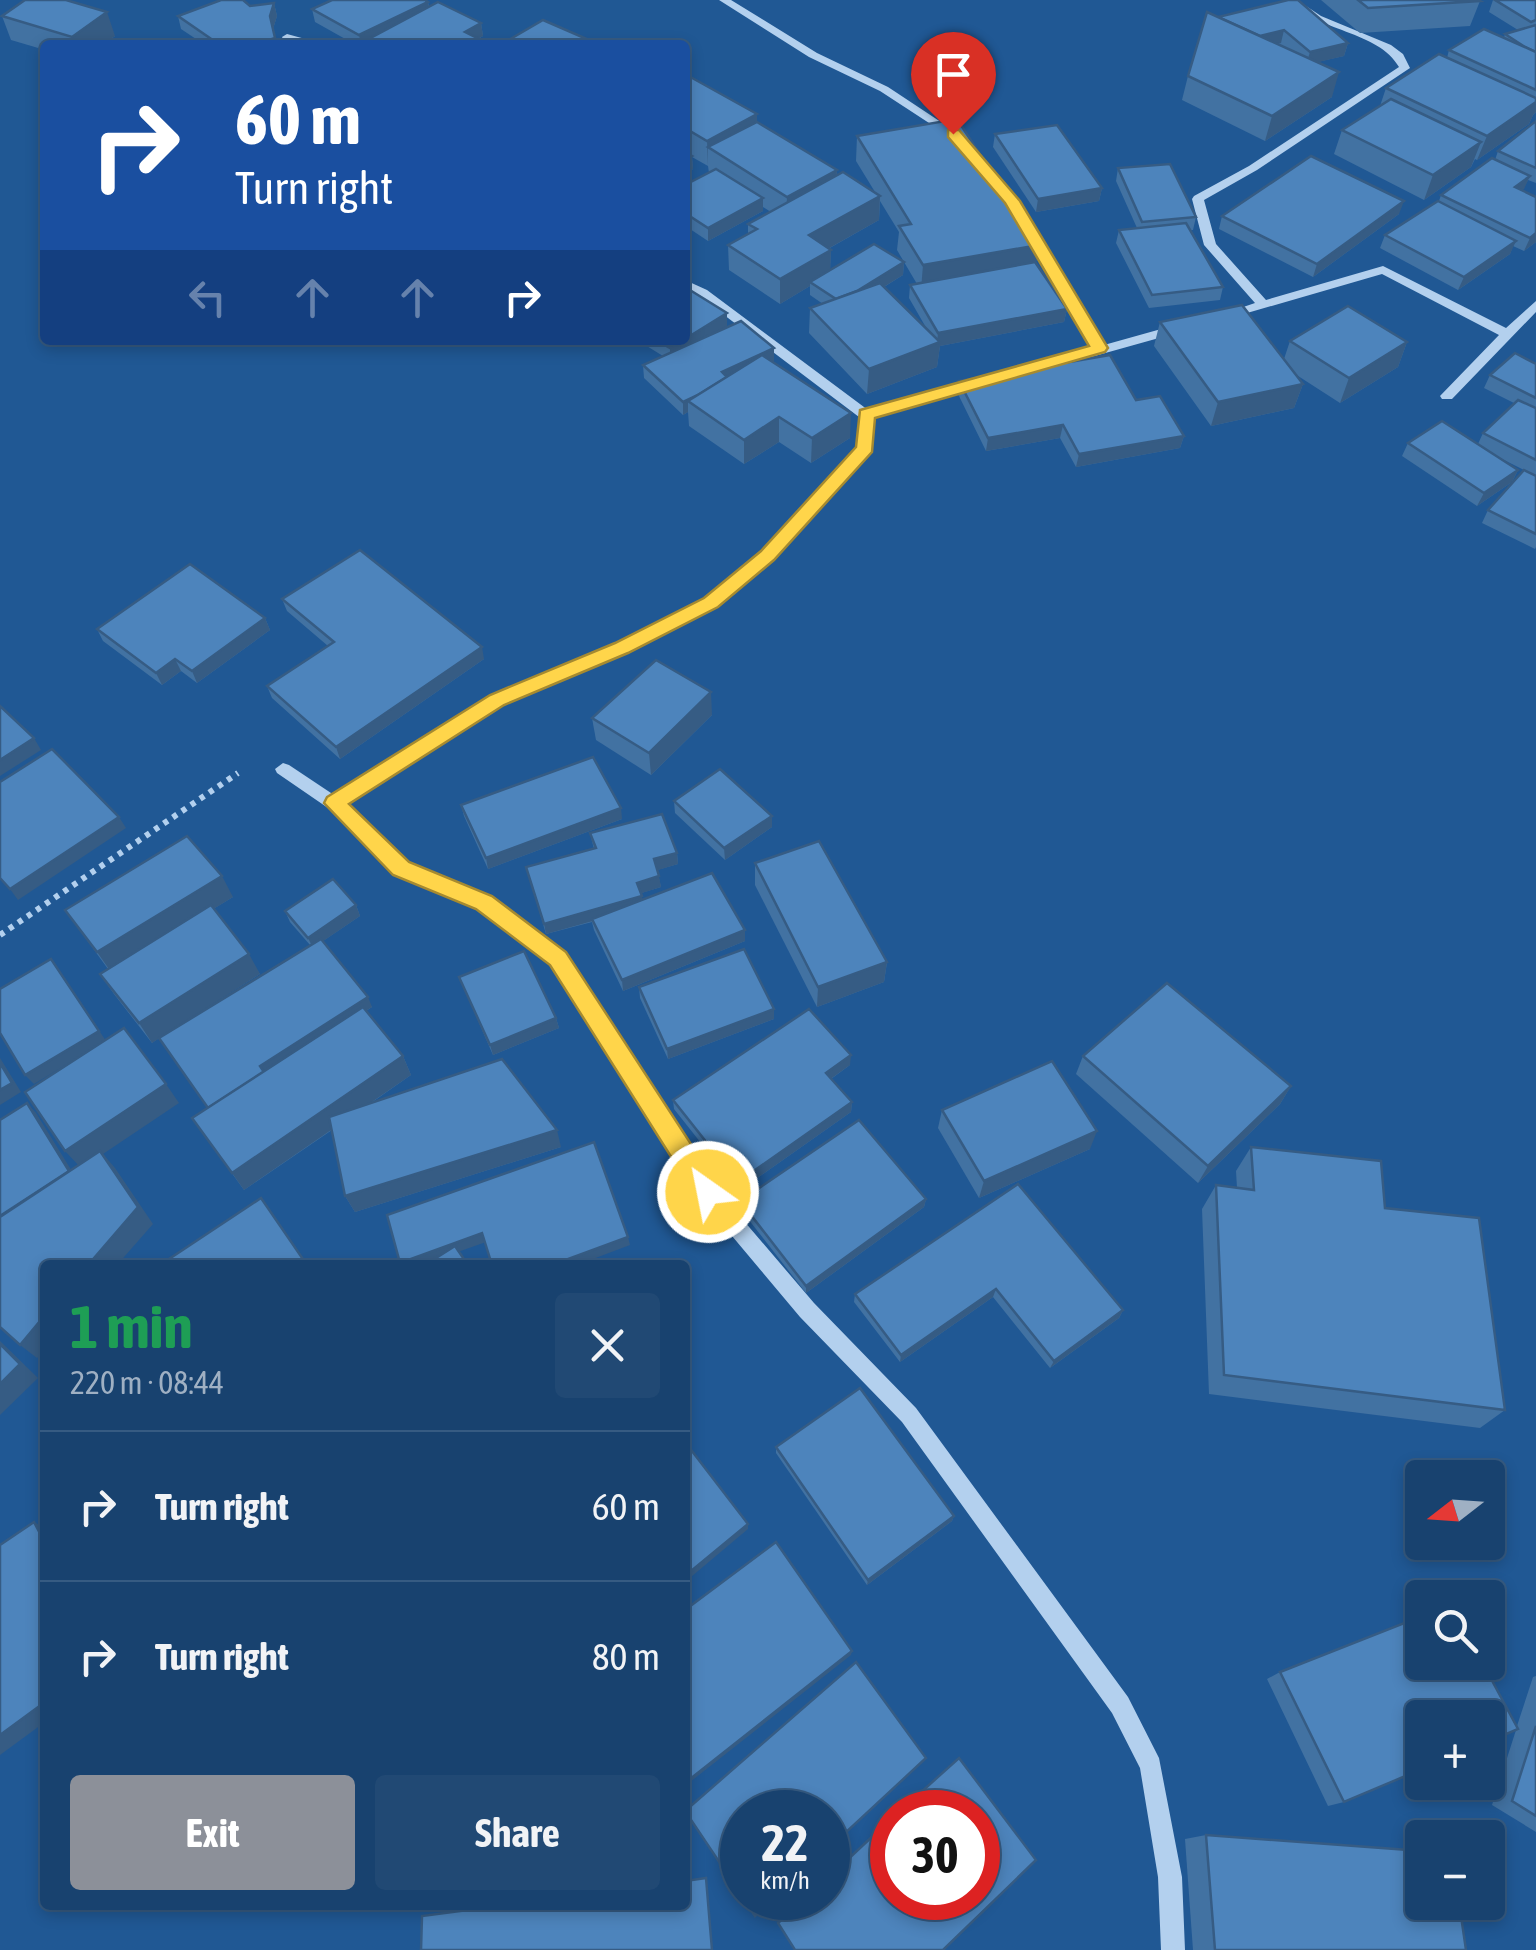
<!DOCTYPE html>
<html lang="en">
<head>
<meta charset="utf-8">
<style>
	body { margin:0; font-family:"Asap Condensed",sans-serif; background:#214974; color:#f1f3f6; height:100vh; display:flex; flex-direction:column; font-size:38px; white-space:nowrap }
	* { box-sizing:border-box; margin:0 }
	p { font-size:32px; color:#9fb0c3 }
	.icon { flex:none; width:55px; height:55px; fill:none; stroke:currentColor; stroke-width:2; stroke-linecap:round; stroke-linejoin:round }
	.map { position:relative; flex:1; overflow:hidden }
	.drawer { position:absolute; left:40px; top:1260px; width:650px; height:650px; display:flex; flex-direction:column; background:#18426f; border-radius:10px; box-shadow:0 5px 15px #0003,0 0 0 2px #365b82 }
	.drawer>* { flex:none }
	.top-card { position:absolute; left:40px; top:40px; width:650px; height:305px; border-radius:10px; box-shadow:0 5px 15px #0003,0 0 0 2px #365b82; background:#1a4fa0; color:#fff; overflow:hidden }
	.needle { width:65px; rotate:253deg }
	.tools { position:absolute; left:1405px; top:1460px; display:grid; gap:20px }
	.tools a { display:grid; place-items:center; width:100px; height:100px; border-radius:10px; background:#18426f; box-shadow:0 5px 15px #0003,0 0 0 2px #365b82; font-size:50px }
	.speed { position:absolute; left:720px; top:1790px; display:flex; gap:20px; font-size:50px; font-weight:700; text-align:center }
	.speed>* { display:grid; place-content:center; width:130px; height:130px; border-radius:50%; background:#18426f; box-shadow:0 5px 15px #0003,0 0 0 2px #365b82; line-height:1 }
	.speed small { font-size:25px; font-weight:400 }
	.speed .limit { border:15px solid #d22; background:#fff; color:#111 }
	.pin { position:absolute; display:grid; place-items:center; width:85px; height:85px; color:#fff; margin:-102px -42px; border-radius:50% 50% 50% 0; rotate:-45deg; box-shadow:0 0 10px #0007 }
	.pin .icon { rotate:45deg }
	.me { position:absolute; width:110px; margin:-55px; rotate:327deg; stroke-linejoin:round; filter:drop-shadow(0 0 8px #0008) }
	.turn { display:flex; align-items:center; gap:35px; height:210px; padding:0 30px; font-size:45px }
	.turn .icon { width:130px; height:130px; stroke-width:2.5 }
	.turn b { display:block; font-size:70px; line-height:85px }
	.lanes { display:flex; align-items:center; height:95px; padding:0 30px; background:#0003; justify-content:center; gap:50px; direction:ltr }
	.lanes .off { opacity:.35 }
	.round { display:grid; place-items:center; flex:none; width:105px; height:105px; border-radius:10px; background:#214974 }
	.head { display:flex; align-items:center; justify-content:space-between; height:170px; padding:0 30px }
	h1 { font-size:60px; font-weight:700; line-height:75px; color:#1e9e55 }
	.button { display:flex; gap:20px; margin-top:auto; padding:20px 30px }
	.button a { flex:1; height:115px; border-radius:10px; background:#8c9099; color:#fff; font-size:40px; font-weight:700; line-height:115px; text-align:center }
	.button a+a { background:#214974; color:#f1f3f6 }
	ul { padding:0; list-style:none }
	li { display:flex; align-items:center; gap:30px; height:150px; padding:0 30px; border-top:2px solid #365b82 }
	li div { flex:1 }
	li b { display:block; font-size:38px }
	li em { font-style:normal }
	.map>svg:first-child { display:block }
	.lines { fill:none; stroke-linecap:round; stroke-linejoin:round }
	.path { stroke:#b3d0ee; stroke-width:6; stroke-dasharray:5 6; stroke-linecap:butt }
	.minor { fill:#b3d0ee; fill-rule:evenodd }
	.wall { fill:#4272a2; fill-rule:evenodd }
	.shaded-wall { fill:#365c84 }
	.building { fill:#4d84bc; stroke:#365c84; stroke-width:2.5 }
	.route { fill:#ffd54a; stroke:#a68a30; stroke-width:2.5 }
</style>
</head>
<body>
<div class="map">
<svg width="1536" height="1950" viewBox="0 0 1536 1950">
	<rect width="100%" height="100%" fill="#205894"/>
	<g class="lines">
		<polyline class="path" points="0,935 238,773"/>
		<g class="minor">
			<polygon points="719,0 731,0 817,53 888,87 959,134 949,136 880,91 809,57"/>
			<path d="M1286 0H1297L1321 16 1391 45 1403 54 1410 68 1257 170 1204 200 1216 244 1266 300 1383 266 1506 328 1536 301V312L1452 399H1442L1440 396 1499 335 1382 274 1223 320 1217 316 1255 303 1204 245 1192 199 1194 196 1249 166 1399 67C1379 31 1316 31 1286 0Z"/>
			<polygon points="287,34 320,43 321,45 304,45 283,39 282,37"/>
			<polygon points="989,177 997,177 1018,201 1104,345 1179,324 1185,328 1184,331 873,418 870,451 772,559 716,606 626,652 502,704 345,804 407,863 490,897 564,953 715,1187 814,1303 916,1408 1128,1697 1159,1758 1182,1877 1185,1950 1161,1950 1158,1877 1140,1768 1112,1713 902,1422 800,1317 701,1199 552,963 478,907 395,873 328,808 277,773 275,769 283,763 289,765 334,795 492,696 616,644 706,598 762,551 858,447 859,417 699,296 685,289 685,280 707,290 868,410 1092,348 1007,203 987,180"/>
		</g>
	</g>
	<g class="wall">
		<polygon points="1321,0 1478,0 1480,1 1470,26 1360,33"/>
		<polygon points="1493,0 1536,0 1536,112 1533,115 1529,124 1477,160 1475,159 1471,167 1424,200 1334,154 1342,130 1380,106 1386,88 1447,58 1449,50 1504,38 1505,34 1518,30 1489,12"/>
		<polygon points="428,2 429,7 481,23 483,36 478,39 484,45 356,45 315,22 312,9"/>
		<polygon points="274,3 277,16 273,29 277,45 205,45 181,29 178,16"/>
		<polygon points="2,16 115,36 103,45 45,45 45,50 11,40"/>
		<polygon points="1218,17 1348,43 1344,56 1317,62 1332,97 1265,141 1182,100 1188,76"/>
		<path d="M685 74 757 114V122L837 170V176L875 192 856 161 857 136 1039 245 1036 262 1067 309 1064 322 940 346 937 367 867 394 809 333 810 308 823 304 810 295V286L780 304 729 270 728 245 748 234V224L771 212 763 207V211L708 241 687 227 688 234 685 236V185L709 173 708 166 692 157 693 169 685 173ZM880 201 899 232 897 250 904 262 830 270 831 250 828 249 879 220ZM904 262 917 284 910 285 909 298 928 331 884 287 903 275Z"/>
		<polygon points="1536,121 1536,183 1528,180 1522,191 1536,242 1524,251 1513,246 1510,254 1458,290 1380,248 1385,235 1439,201 1441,195 1495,160 1498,151"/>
		<polygon points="995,134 1102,188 1099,201 1036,212 993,147"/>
		<polygon points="1118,168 1196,217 1193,230 1191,230 1223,287 1220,300 1149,308 1116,243 1119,230 1137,228 1116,181"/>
		<polygon points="1399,214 1313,277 1219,229 1222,216"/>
		<polygon points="1160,322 1284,359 1290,341 1407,342 1398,367 1340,403 1295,374 1303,384 1294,408 1211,426 1154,346"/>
		<polygon points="727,326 722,330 774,348 774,361 772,362 850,438 811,463 779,442 744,464 689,426 688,412 683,415 644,378 643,365 663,356 637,340 685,340"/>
		<polygon points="1536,364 1536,476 1496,456 1518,470 1512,482 1477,506 1402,456 1408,443 1478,444 1483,433 1514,403 1484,388 1490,375"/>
		<polygon points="959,381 1136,400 1184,436 1180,448 1076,467 1060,438 986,451 958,394"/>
		<polygon points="1536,476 1536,547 1535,549 1482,523 1488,510"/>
		<polygon points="282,599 484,659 340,759 272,698 267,686 328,646 287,611"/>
		<polygon points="265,618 270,630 197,683 181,671 162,685 103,641 97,629"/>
		<polygon points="712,715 651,775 596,740 592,718"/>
		<polygon points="674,801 772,816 772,827 725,860 675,813"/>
		<polygon points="461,805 622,819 488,869 464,816"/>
		<polygon points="590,833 677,853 678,864 657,870 661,887 641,893 642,900 745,930 745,941 623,991 594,930 592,922 546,934 526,867 594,849"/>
		<polygon points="755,863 887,962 884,982 817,1007 755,885"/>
		<polygon points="233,897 213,909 260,974 160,1037 310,945 290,922 285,911 356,905 360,916 323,941 372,1007 366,1011 403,1056 411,1075 371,1103 561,1147 355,1212 345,1196 332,1130 244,1190 192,1118 208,1108 159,1038 152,1043 114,994 100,974 108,969 65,910"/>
		<polygon points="459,977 556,1018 559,1028 493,1055"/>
		<polygon points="639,987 774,1009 774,1019 668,1059 640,998"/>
		<polygon points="1083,1056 1291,1086 1280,1104 1198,1183 1076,1074"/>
		<polygon points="850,1065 831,1079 852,1102 851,1112 739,1191 674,1109 673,1100"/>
		<polygon points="942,1110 1090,1149 979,1198 938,1128"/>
		<polygon points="1251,1147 1505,1410 1480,1428 1209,1394 1202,1209 1216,1185 1237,1188 1236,1171"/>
		<polygon points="1018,1184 1123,1310 1119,1318 1050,1368 993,1297 900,1362 854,1302 855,1294"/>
		<polygon points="926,1199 924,1207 806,1293 741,1210 740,1201"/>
		<polygon points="776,1447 954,1516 952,1521 867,1585 776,1453"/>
		<polygon points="1280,1672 1517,1726 1533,1677 1536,1676 1536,1832 1492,1805 1516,1730 1344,1802 1328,1806 1267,1679"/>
		<polygon points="1206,1835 1466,1950 1193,1950 1185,1839"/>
	</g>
	<g class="shaded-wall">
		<polygon points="428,2 430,14 365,41 366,45 361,45 359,35"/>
		<polygon points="274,3 277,16 273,29 277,45 254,45 270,16"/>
		<polygon points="107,12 115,36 103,45 75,45 72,37"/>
		<polygon points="481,23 483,36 467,45 465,32"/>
		<polygon points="1284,30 1281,43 1242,53 1245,40"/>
		<polygon points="1348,43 1344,56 1306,65 1310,52"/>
		<polygon points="1339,72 1332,97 1265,141 1272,116"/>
		<polygon points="1536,102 1536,112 1533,115 1529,124 1477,160 1487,136"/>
		<polygon points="757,114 757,139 708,147 708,166 707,141"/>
		<polygon points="1481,142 1471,167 1424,200 1433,175"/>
		<polygon points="692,156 693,169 685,173 685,160"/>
		<polygon points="837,170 836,194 786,222 787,197"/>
		<polygon points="1530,176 1524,189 1510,200 1515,187"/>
		<polygon points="1102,188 1099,201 1036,212 1038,199"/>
		<polygon points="880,196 879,220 808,260 809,235"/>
		<polygon points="763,198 763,211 708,241 708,228"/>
		<polygon points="1404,201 1399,214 1313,277 1317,264"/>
		<polygon points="1536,233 1536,242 1524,251 1530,238"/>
		<polygon points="1516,241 1510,254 1458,290 1464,277"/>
		<polygon points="1039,245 1035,270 921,290 923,265"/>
		<polygon points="831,250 830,275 810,282 810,286 780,304 780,279"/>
		<polygon points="904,262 903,275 840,314 840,301"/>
		<polygon points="1067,309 1064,322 940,346 937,367 867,394 869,369 937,343 938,333"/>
		<polygon points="727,313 727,326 670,361 670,348"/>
		<polygon points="1407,342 1398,367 1340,403 1349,378"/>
		<polygon points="774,348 774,361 688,401 688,412 683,415 683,402 722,372"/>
		<polygon points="1303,384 1294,408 1211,426 1218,402"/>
		<polygon points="851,413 850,438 811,463 812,438"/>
		<polygon points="779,417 779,442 744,464 744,440"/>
		<polygon points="1063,425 1060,438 986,451 988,438"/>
		<polygon points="1184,436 1180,448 1076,467 1079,454"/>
		<polygon points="1518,470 1512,482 1477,506 1484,493"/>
		<polygon points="265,618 270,630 197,683 192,671"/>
		<polygon points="482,647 484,659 340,759 336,747"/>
		<polygon points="175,659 181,671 162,685 156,673"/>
		<polygon points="711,692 712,715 651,775 649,753"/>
		<polygon points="34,738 41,750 0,776 0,760"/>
		<polygon points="621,808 622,819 488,869 486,858"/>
		<polygon points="772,816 772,827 725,860 724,848"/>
		<polygon points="119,817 126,828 18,900 10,889"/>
		<polygon points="677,853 678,864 655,871 654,859"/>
		<polygon points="222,876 233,897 111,972 97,952"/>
		<polygon points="659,876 661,887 639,894 637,883"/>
		<polygon points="642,896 643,907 546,934 544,924"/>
		<polygon points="356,905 360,916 313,948 308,938"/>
		<polygon points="745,930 745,941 623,991 622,980"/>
		<polygon points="249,954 260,974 152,1043 139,1023"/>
		<polygon points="887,962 884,982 817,1007 818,987"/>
		<polygon points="59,970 106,1041 34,1084 25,1075"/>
		<polygon points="368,997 372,1007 266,1075 260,1066"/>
		<polygon points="774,1009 774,1019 668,1059 667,1049"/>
		<polygon points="556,1018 559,1028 493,1055 490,1045"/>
		<polygon points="851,1055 850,1065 825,1083 826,1073"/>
		<polygon points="403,1056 411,1075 244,1190 232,1173"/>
		<polygon points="0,1058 21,1092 0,1105"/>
		<polygon points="166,1084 179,1103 103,1154 115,1168 153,1224 117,1265 88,1265 81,1168 65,1151"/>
		<polygon points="1291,1086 1280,1104 1198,1183 1208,1166"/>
		<polygon points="852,1102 851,1112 739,1191 738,1182"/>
		<polygon points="27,1103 36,1113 78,1181 69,1172"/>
		<polygon points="557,1130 561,1147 355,1212 345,1196"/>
		<polygon points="1097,1131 1090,1149 979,1198 984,1181"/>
		<polygon points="926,1199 924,1207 806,1293 806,1286"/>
		<polygon points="482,1233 486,1242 421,1265 401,1265 400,1263"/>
		<polygon points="628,1237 630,1245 577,1265 552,1265"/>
		<polygon points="996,1289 993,1297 900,1362 901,1355"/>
		<polygon points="1123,1310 1119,1318 1050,1368 1054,1361"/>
		<polygon points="45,1315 45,1350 37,1358 20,1345"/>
		<polygon points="0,1341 38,1378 0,1415"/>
		<polygon points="954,1516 952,1521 867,1585 868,1580"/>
		<polygon points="34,1522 45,1528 45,1543"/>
		<polygon points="748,1524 748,1529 685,1582 685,1576"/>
		<polygon points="852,1651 851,1655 685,1786 685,1783"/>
		<polygon points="45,1702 45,1722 0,1755 0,1735"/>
	</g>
	<g class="building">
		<polygon points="25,0 66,0 107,12 72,37 2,16"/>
		<polygon points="221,0 243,0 250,6 274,3 270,16 275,38 254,45 220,45 178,16"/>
		<polygon points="332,0 425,0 428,2 359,35 312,9"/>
		<polygon points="1288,0 1298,0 1348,43 1310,52 1284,30 1260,36 1218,17"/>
		<polygon points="1358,0 1478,0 1480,1 1368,8"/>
		<polygon points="1495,0 1536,0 1536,20 1531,22"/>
		<polygon points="438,2 481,23 465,32 483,41 477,45 372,45 365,41"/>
		<polygon points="1207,12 1339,72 1272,116 1188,76"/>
		<polygon points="543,20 596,43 593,45 500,45"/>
		<polygon points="1536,25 1536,52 1525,47 1505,34"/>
		<polygon points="1484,29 1536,52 1536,90 1449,50"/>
		<polygon points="1439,54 1536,98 1536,102 1487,136 1386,88"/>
		<polygon points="685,74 757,114 707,141 685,128"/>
		<polygon points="1391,99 1481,142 1433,175 1342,130"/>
		<polygon points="957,119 1039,245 923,265 899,226 911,224 857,136"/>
		<polygon points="1536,121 1536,168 1498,151"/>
		<polygon points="757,122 837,170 787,197 708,147"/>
		<polygon points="1057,125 1102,188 1038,199 995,134"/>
		<polygon points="685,152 692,156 685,160"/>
		<polygon points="1311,156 1404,201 1317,264 1222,216"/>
		<polygon points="1492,158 1530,176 1515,187 1536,197 1536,233 1530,238 1441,195"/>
		<polygon points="1170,164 1196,217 1142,222 1118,168"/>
		<polygon points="716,169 763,198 708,228 685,213 685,185"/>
		<polygon points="843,172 880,196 809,235 831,250 780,279 728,245 757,229 748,224"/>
		<polygon points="1438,201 1516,241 1464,277 1385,235"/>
		<polygon points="1186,223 1223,287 1152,295 1119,230"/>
		<polygon points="874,244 904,262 857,291 836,299 810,282"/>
		<polygon points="1035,262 1067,309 938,333 910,285"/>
		<polygon points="880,283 940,342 869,369 810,308"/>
		<polygon points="685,287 727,313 685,339"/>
		<polygon points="1242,305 1303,384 1218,402 1160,322"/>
		<polygon points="1348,306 1407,342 1349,378 1290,341"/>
		<polygon points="741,321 774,348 722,372 727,377 698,395 683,402 643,365"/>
		<polygon points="656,340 683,340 670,348"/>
		<polygon points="1515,353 1536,364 1536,398 1490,375"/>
		<polygon points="762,355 851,413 812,438 779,417 744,440 688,401"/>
		<polygon points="1110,355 1136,400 1160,396 1184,436 1079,454 1063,425 988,438 959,381"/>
		<polygon points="1518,400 1536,408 1536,460 1483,433"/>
		<polygon points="1442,421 1518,470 1484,493 1408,443"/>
		<polygon points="1524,470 1536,476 1536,534 1488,510"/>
		<polygon points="360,550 482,647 336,747 267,686 334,642 282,599"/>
		<polygon points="190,564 265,618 192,671 175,659 156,673 97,629"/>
		<polygon points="656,660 711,692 649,753 592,718"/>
		<polygon points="0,706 34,738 0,760"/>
		<polygon points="52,749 119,817 10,889 0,878 0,782"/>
		<polygon points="593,757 621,808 486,858 461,805"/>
		<polygon points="720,769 772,816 724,848 674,801"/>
		<polygon points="662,814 677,853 654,859 659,876 637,883 642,896 544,924 526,867 596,848 590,833"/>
		<polygon points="187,836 222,876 97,952 65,910"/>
		<polygon points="819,841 887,962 818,987 755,863"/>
		<polygon points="712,873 745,930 622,980 592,919"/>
		<polygon points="333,879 356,905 308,938 285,911"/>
		<polygon points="211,905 249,954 139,1023 100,974"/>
		<polygon points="321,939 368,997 260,1066 264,1072 208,1108 159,1038"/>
		<polygon points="744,949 774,1009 667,1049 639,987"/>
		<polygon points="524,951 556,1018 490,1045 459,977"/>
		<polygon points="51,959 99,1031 25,1075 0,1033 0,989"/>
		<polygon points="1167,983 1291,1086 1208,1166 1083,1056"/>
		<polygon points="363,1007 403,1056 232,1173 192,1118"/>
		<polygon points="809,1009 851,1055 826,1073 852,1102 738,1182 673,1100"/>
		<polygon points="124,1028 166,1084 65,1151 25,1092"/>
		<polygon points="502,1059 557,1130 345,1196 329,1117"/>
		<polygon points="1052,1061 1097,1131 984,1181 942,1110"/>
		<polygon points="0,1063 12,1083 0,1090"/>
		<polygon points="27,1103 69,1171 0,1216 0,1120"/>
		<polygon points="859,1120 926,1199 806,1286 740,1201"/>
		<polygon points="594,1142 628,1237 552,1265 492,1265 482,1233 400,1263 387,1215"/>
		<polygon points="1251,1147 1381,1161 1385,1208 1479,1218 1505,1410 1224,1375 1216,1185 1254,1190"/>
		<polygon points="100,1151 138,1207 88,1265 45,1265 45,1315 20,1345 0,1327 0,1217"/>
		<polygon points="1018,1184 1123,1310 1054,1361 996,1289 901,1355 855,1294"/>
		<polygon points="261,1198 307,1265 160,1265"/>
		<polygon points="455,1246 468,1265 425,1265"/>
		<polygon points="0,1344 20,1364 0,1384"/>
		<polygon points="860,1388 954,1516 868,1580 776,1447"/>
		<polygon points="685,1442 748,1524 685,1576"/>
		<polygon points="34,1522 45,1543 45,1702 0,1735 0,1545"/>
		<polygon points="776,1542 852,1651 685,1783 685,1610"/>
		<polygon points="1422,1616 1422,1662 1482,1662 1518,1729 1488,1742 1488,1718 1422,1718 1422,1769 1344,1802 1280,1672"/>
		<polygon points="856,1662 926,1758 828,1849 828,1812 742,1812 742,1896 685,1811"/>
		<polygon points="1536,1726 1536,1816 1512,1801"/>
		<polygon points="959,1758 1036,1860 943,1950 795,1950 778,1923 806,1898 828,1898 828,1878 892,1818 892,1898 978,1898 978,1812 899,1812"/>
		<polygon points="1206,1835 1422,1851 1422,1902 1459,1902 1466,1950 1215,1950"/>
		<polygon points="706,1878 712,1950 421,1950 422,1916 506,1905 685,1905 685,1881"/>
		<polygon points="743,1898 775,1898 755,1916"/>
	</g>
	<polygon class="route" points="948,130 959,130 1020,201 1108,348 1105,352 875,418 872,452 774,560 718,607 628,653 504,705 349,804 409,862 492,896 566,952 717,1184 720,1192 717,1201 708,1204 699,1201 550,965 476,909 393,875 324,803 327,797 490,695 615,643 704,598 761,551 856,447 860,410 1089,346 1005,203 948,137"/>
</svg>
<div class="tools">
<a><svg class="needle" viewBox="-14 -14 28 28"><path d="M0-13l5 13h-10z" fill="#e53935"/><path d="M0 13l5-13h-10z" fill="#9fb0c3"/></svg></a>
<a><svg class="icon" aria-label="search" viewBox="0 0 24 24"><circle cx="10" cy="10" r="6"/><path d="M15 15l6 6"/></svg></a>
<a>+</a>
<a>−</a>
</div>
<div class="speed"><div>22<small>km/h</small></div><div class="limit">30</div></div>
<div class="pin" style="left:953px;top:134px;background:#d93025"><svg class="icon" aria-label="arrive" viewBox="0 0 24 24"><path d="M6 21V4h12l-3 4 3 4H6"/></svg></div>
<svg class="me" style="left:708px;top:1192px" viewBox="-20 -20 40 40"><circle r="17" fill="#ffd54a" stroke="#fff" stroke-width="3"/><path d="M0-11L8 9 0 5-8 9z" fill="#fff"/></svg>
<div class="top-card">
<div class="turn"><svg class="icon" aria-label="right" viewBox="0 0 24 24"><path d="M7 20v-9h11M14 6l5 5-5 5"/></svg><div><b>60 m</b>Turn right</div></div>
<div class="lanes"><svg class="icon off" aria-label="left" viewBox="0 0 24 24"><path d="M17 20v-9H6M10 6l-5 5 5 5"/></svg><svg class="icon off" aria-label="ahead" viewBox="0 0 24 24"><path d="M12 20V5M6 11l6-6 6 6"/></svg><svg class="icon off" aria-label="ahead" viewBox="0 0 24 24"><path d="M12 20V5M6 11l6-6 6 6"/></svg><svg class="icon" aria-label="right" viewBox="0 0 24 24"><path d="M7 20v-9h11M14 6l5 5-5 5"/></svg></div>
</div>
<section class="drawer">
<div class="head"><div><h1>1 min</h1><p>220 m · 08:44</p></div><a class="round"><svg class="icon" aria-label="close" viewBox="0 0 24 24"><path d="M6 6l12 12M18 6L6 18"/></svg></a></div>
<ul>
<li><svg class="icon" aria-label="right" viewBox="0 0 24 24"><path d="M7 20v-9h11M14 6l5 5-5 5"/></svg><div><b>Turn right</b></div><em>60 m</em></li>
<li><svg class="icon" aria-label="right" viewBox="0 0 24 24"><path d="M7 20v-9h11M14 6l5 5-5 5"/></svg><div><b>Turn right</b></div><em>80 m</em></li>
</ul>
<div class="button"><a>Exit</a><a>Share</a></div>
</section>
</div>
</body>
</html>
